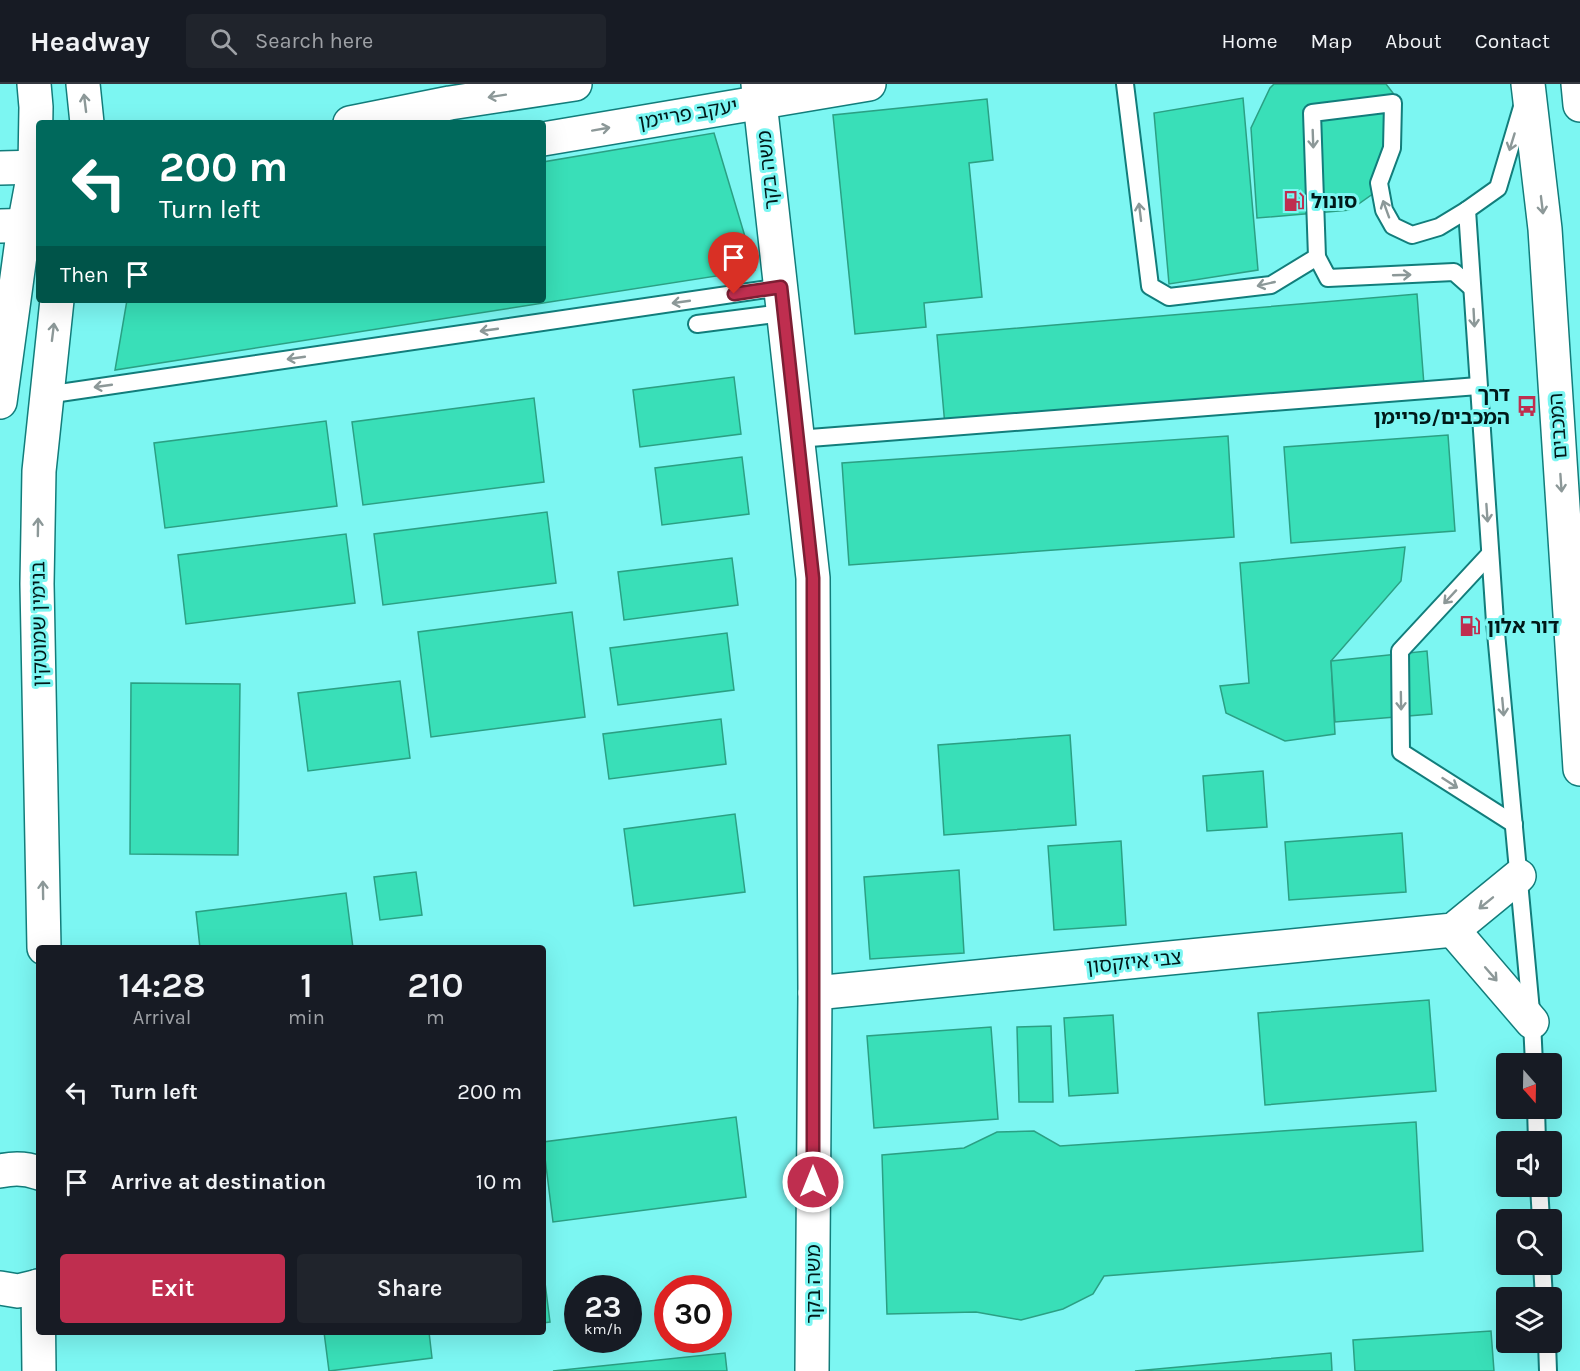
<!DOCTYPE html>
<html lang="en">
<head>
<meta charset="utf-8">
<style>
	body { margin:0; font-family:Karla,"Noto Sans Hebrew",sans-serif; background:#20242c; color:#f1f3f6; height:100vh; display:flex; flex-direction:column; font-size:22px; white-space:nowrap }
	* { box-sizing:border-box; margin:0 }
	p { font-size:20px; color:#9ea1a6 }
	.icon { flex:none; width:33px; height:33px; fill:none; stroke:currentColor; stroke-width:2; stroke-linecap:round; stroke-linejoin:round }
	.map { position:relative; flex:1; overflow:hidden }
	.details { position:absolute; left:36px; top:861px; width:510px; height:390px; display:flex; flex-direction:column; background:#171b24; border-radius:6px; box-shadow:0 6px 24px #0002 }
	.details>* { flex:none }
	.hud { position:absolute; left:36px; top:36px; width:510px; height:183px; border-radius:6px; box-shadow:0 6px 24px #0002; background:#00695c; color:#fff; overflow:hidden }
	.needle { width:39px; rotate:160deg }
	.buttons { position:absolute; left:1496px; top:969px; display:grid; gap:12px }
	.buttons a { display:grid; place-items:center; width:66px; height:66px; border-radius:6px; background:#171b24; box-shadow:0 6px 24px #0002; font-size:30px }
	.speed { position:absolute; left:564px; top:1191px; display:flex; gap:12px; font-size:30px; font-weight:700; text-align:center }
	.speed>* { display:grid; place-content:center; width:78px; height:78px; border-radius:50%; background:#171b24; box-shadow:0 6px 24px #0002; line-height:1 }
	.speed small { font-size:15px; font-weight:400 }
	.speed .limit { border:9px solid #d22; background:#fff; color:#111 }
	.pin { position:absolute; display:grid; place-items:center; width:51px; height:51px; color:#fff; margin:-62px -26px; border-radius:50% 50% 50% 0; rotate:-45deg; box-shadow:0 0 6px #0007 }
	.pin .icon { rotate:45deg }
	.me { position:absolute; width:66px; margin:-33px; rotate:0deg; stroke-linejoin:round; filter:drop-shadow(0 0 4px #0008) }
	.turn { display:flex; align-items:center; gap:21px; height:126px; padding:0 24px; font-size:27px }
	.turn .icon { width:78px; height:78px; stroke-width:2.5 }
	.turn b { display:block; font-size:42px; line-height:51px }
	.then { display:flex; align-items:center; height:57px; padding:0 24px; background:#0003; gap:12px; font-size:22px }
	.eta { display:flex; justify-content:space-evenly; align-items:center; height:102px; text-align:center }
	.eta b { font-size:36px; font-weight:600; line-height:42px }
	.primary-button { display:flex; gap:12px; margin-top:auto; padding:12px 24px }
	.primary-button a { flex:1; height:69px; border-radius:6px; background:#bf2e4f; color:#fff; font-size:24px; font-weight:600; line-height:69px; text-align:center }
	.primary-button a+a { background:#20242c; color:#f1f3f6 }
	ul { padding:0; list-style:none }
	li { display:flex; align-items:center; gap:18px; height:90px; padding:0 24px }
	li div { flex:1 }
	li b { display:block; font-size:22px }
	li em { font-style:normal }
	header { display:flex; align-items:center; gap:36px; box-sizing:border-box; height:84px; padding:0 30px; background:#171b24; border-bottom:2px solid #363941 }
	header strong { font-size:28px }
	nav { display:flex; gap:33px; margin-inline-start:auto; font-size:21px }
	.search { width:420px; height:54px; background:#20242c; display:flex; align-items:center; gap:15px; box-sizing:border-box; padding:0 21px; border-radius:6px; color:#9ea1a6; font-size:22px }
	.map>svg:first-child { display:block }
	.building { fill:#39dfb8; stroke:#2ba084; stroke-width:1.5 }
	.lines { fill:none; stroke-linecap:round; stroke-linejoin:round }
	.service-casing { stroke:#127d7b; stroke-width:20 }
	.minor-casing { stroke:#127d7b; stroke-width:36 }
	.tertiary-casing { stroke:#127d7b; stroke-width:36 }
	.secondary-casing { stroke:#127d7b; stroke-width:36 }
	.primary-casing { stroke:#127d7b; stroke-width:36 }
	.service { stroke:#fff; stroke-width:16 }
	.minor { stroke:#fff; stroke-width:33 }
	.tertiary { stroke:#fff; stroke-width:33 }
	.secondary { stroke:#fff; stroke-width:33 }
	.primary { stroke:#fff; stroke-width:33 }
	.oneway { stroke:#8c9898 }
	.route-casing { stroke:#7c1e33; stroke-width:15 }
	.route { stroke:#bf2e4f; stroke-width:10 }
	.labels { text-anchor:middle; dominant-baseline:central; stroke-width:6; stroke-linejoin:round; paint-order:stroke }
	.street-label { font-size:20px; fill:#001919; stroke:#7cf6f2 }
	.poi-label { font-size:20px; font-weight:bold; fill:#001919; stroke:#7cf6f2; text-anchor:start }
</style>
</head>
<body>
<header>
<strong>Headway</strong>
<div class="search"><svg class="icon" aria-label="search" viewBox="0 0 24 24"><circle cx="10" cy="10" r="6"/><path d="M15 15l6 6"/></svg>Search here</div>
<nav><a>Home</a><a>Map</a><a>About</a><a>Contact</a></nav>
</header>
<div class="map">
<svg width="1580" height="1287" viewBox="0 0 1580 1287">
	<rect width="100%" height="100%" fill="#7cf6f2"/>
	<g class="building">
		<polygon points="1274,0 1386,0 1393,9 1400,55 1394,84 1384,102 1350,126 1257,134 1251,44 1270,4"/>
		<polygon points="1243,14 1258,186 1169,200 1154,29"/>
		<polygon points="987,15 993,76 969,79 982,213 924,219 926,243 855,250 833,31"/>
		<polygon points="714,49 755,186 115,286 127,216 543,216 543,78"/>
		<polygon points="1417,210 1424,301 945,342 937,251"/>
		<polygon points="734,293 741,350 640,363 633,306"/>
		<polygon points="534,314 544,398 363,421 352,338"/>
		<polygon points="326,337 337,422 165,444 154,359"/>
		<polygon points="1448,351 1455,447 1291,459 1284,363"/>
		<polygon points="1228,352 1234,453 849,481 842,379"/>
		<polygon points="742,373 749,430 662,441 655,384"/>
		<polygon points="547,428 556,499 383,521 374,450"/>
		<polygon points="346,450 355,519 186,540 178,471"/>
		<polygon points="1405,463 1401,497 1331,577 1335,650 1285,657 1226,629 1220,602 1249,599 1240,479"/>
		<polygon points="732,474 738,521 624,536 618,488"/>
		<polygon points="572,528 585,633 431,653 418,548"/>
		<polygon points="727,549 734,606 618,621 610,564"/>
		<polygon points="1427,567 1432,630 1335,638 1331,577"/>
		<polygon points="400,597 410,674 308,687 298,609"/>
		<polygon points="131,599 240,600 238,771 130,770"/>
		<polygon points="721,635 726,680 609,695 603,650"/>
		<polygon points="1070,651 1076,741 944,751 938,661"/>
		<polygon points="1263,687 1267,743 1207,747 1203,692"/>
		<polygon points="735,730 745,808 634,822 624,745"/>
		<polygon points="1402,749 1406,808 1289,816 1285,758"/>
		<polygon points="1121,757 1126,841 1054,846 1048,762"/>
		<polygon points="959,786 964,869 870,875 864,793"/>
		<polygon points="416,788 422,831 380,836 374,793"/>
		<polygon points="346,809 353,864 200,864 196,828"/>
		<polygon points="1429,916 1436,1007 1265,1021 1258,929"/>
		<polygon points="1113,931 1118,1009 1069,1012 1064,934"/>
		<polygon points="1051,942 1053,1018 1019,1018 1017,943"/>
		<polygon points="991,943 998,1035 874,1044 867,952"/>
		<polygon points="736,1033 746,1113 553,1138 543,1058"/>
		<polygon points="1416,1038 1423,1167 1104,1192 1093,1210 1063,1225 1021,1236 976,1228 887,1230 882,1071 964,1064 997,1048 1034,1047 1060,1062"/>
		<polygon points="543,1183 550,1238 543,1239"/>
		<polygon points="1491,1247 1494,1287 1355,1287 1353,1256"/>
		<polygon points="324,1248 429,1248 432,1274 329,1287"/>
		<polygon points="725,1269 727,1287 553,1287"/>
		<polygon points="1331,1269 1332,1287 1135,1287"/>
	</g>
	<g class="lines">
		<defs>
			<g id="service">
				<polyline points="1125,0 1150,202 1169,213 1271,201 1317,173"/>
				<polyline points="1522,23 1498,104 1467,126 1495,538 1532,938 1534,980"/>
				<polyline points="1467,126 1439,143 1412,151 1393,142 1384,126 1379,99 1392,64 1393,19 1312,29 1317,173 1328,194 1454,188 1472,204"/>
				<polyline points="697,240 783,229"/>
				<polyline points="46,311 781,203"/>
				<polyline points="797,355 1478,302"/>
				<polyline points="1490,470 1400,567 1401,668 1514,740"/>
				<polyline points="1536,1024 1537,1058"/>
				<polyline points="1539,1102 1541,1136"/>
				<polyline points="1542,1180 1544,1214"/>
				<polyline points="1547,1258 1548,1287"/>
			</g>
			<g id="minor">
				<polyline points="758,0 813,494 815,909 812,1287"/>
				<polyline points="1453,846 1532,938"/>
				<polyline points="815,909 1453,846 1519,792"/>
			</g>
			<g id="tertiary">
				<polyline points="83,0 87,39"/>
				<polyline points="0,318 24,142 35,83 36,23 34,0"/>
				<polyline points="44,864 37,500 39,387 57,216"/>
				<path d="M0 1087C13 1084 26 1084 39 1089"/>
				<polyline points="38,1202 39,1287"/>
				<polyline points="0,1204 18,1207 39,1202"/>
			</g>
			<g id="secondary">
				<polyline points="350,39 450,19 575,0"/>
				<polyline points="543,55 869,0"/>
				<polyline points="0,84 39,83"/>
				<polyline points="0,142 39,141"/>
			</g>
			<g id="primary">
				<polyline points="1528,0 1545,145 1580,685"/>
				<polyline points="1578,0 1580,21"/>
			</g>
		</defs>
		<use href="#service" class="service-casing"/>
		<use href="#minor" class="minor-casing"/>
		<use href="#tertiary" class="tertiary-casing"/>
		<use href="#secondary" class="secondary-casing"/>
		<use href="#primary" class="primary-casing"/>
		<use href="#service" class="service"/>
		<use href="#minor" class="minor"/>
		<use href="#tertiary" class="tertiary"/>
		<use href="#secondary" class="secondary"/>
		<use href="#primary" class="primary"/>
	</g>
	<defs><path id="oneway-shaft" d="M-6 0H5M1.5-3L5.5 0L1.5 3" fill="none" stroke-width="1.6" stroke-linecap="round" stroke-linejoin="round" transform="scale(1.5)"/></defs>
	<g class="oneway">
		<use href="#oneway-shaft" transform="translate(497 12) rotate(171)"/>
		<use href="#oneway-shaft" transform="translate(85 19) rotate(-97)"/>
		<use href="#oneway-shaft" transform="translate(601 45) rotate(-10)"/>
		<use href="#oneway-shaft" transform="translate(1313 55) rotate(88)"/>
		<use href="#oneway-shaft" transform="translate(1512 58) rotate(107)"/>
		<use href="#oneway-shaft" transform="translate(1542 121) rotate(83)"/>
		<use href="#oneway-shaft" transform="translate(1386 125) rotate(-110)"/>
		<use href="#oneway-shaft" transform="translate(1140 128) rotate(-97)"/>
		<use href="#oneway-shaft" transform="translate(1402 191) rotate(-2)"/>
		<use href="#oneway-shaft" transform="translate(1266 200) rotate(167)"/>
		<use href="#oneway-shaft" transform="translate(681 218) rotate(172)"/>
		<use href="#oneway-shaft" transform="translate(1474 234) rotate(87)"/>
		<use href="#oneway-shaft" transform="translate(489 246) rotate(172)"/>
		<use href="#oneway-shaft" transform="translate(53 248) rotate(-83)"/>
		<use href="#oneway-shaft" transform="translate(296 274) rotate(172)"/>
		<use href="#oneway-shaft" transform="translate(103 302) rotate(172)"/>
		<use href="#oneway-shaft" transform="translate(1561 399) rotate(86)"/>
		<use href="#oneway-shaft" transform="translate(1487 429) rotate(86)"/>
		<use href="#oneway-shaft" transform="translate(38 443) rotate(-89)"/>
		<use href="#oneway-shaft" transform="translate(1450 513) rotate(133)"/>
		<use href="#oneway-shaft" transform="translate(1401 617) rotate(89)"/>
		<use href="#oneway-shaft" transform="translate(1503 623) rotate(85)"/>
		<use href="#oneway-shaft" transform="translate(1450 699) rotate(33)"/>
		<use href="#oneway-shaft" transform="translate(43 806) rotate(-91)"/>
		<use href="#oneway-shaft" transform="translate(1486 819) rotate(141)"/>
		<use href="#oneway-shaft" transform="translate(1491 890) rotate(49)"/>
	</g>
	<g class="lines">
		<defs>
			<polyline id="route" points="734,210 781,203 813,494 813,1098"/>
		</defs>
		<use href="#route" class="route-casing"/>
		<use href="#route" class="route"/>
	</g>
	<defs>
		<symbol id="fuel-bare" viewBox="-9 -9 18 18"><path d="M-5.5-6h7V0h2V4h1.3V-2.5L3-4.5l.8-.8L6-3V5H2.5V1h-1V6h-7ZM-4.2-4.7v3.2H.2V-4.7Z" fill="#bf2e4f" stroke="#7cf6f2" stroke-width="2.5" paint-order="stroke"/></symbol>
		<symbol id="bus-bare" viewBox="-9 -9 18 18"><path d="M-5-6H5V4H4V6H2V4H-2V6H-4V4H-5ZM-3.5-4V0h7V-4ZM-3.5 1.2v1.5H-2V1.2ZM2 1.2v1.5H3.5V1.2Z" fill="#bf2e4f" stroke="#7cf6f2" stroke-width="2.5" paint-order="stroke"/></symbol>
	</defs>
	<g fill-rule="evenodd">
		<use href="#fuel-bare" x="1279" y="102" width="30" height="30"/>
		<use href="#bus-bare" x="1512" y="307" width="30" height="30"/>
		<use href="#fuel-bare" x="1455" y="527" width="30" height="30"/>
	</g>
	<g class="labels">
		<g class="street-label">
			<text transform="translate(688 30) rotate(-10)">יעקב פריימן</text>
			<text transform="translate(768 86) rotate(-96)">משה בקר</text>
			<text transform="translate(1558 342) rotate(-94)">המכבים</text>
			<text transform="translate(39 540) rotate(-91)">בנימין שמוטקין</text>
			<text transform="translate(1134 878) rotate(-6)">צבי איזקסון</text>
			<text transform="translate(813 1200) rotate(-90)">משה בקר</text>
		</g>
		<g class="poi-label">
			<text x="1311" y="117">סונול</text>
			<text x="1510" y="310" text-anchor="end">דרך<tspan x="1510" dy="23">המכבים/פריימן</tspan></text>
			<text x="1487" y="542">דור אלון</text>
		</g>
	</g>
</svg>
<div class="buttons">
<a><svg class="needle" viewBox="-14 -14 28 28"><path d="M0-13l5 13h-10z" fill="#e53935"/><path d="M0 13l5-13h-10z" fill="#9ea1a6"/></svg></a>
<a><svg class="icon" aria-label="sound" viewBox="0 0 24 24"><path d="M4 9h4l5-4v14l-5-4H4zM17 9q2 3 0 6"/></svg></a>
<a><svg class="icon" aria-label="search" viewBox="0 0 24 24"><circle cx="10" cy="10" r="6"/><path d="M15 15l6 6"/></svg></a>
<a><svg class="icon" aria-label="layers" viewBox="0 0 24 24"><path d="M12 4l9 5-9 5-9-5zM3 14l9 5 9-5"/></svg></a>
</div>
<div class="speed"><div>23<small>km/h</small></div><div class="limit">30</div></div>
<div class="pin" style="left:734px;top:210px;background:#d93025"><svg class="icon" aria-label="arrive" viewBox="0 0 24 24"><path d="M6 21V4h12l-3 4 3 4H6"/></svg></div>
<svg class="me" style="left:813px;top:1098px" viewBox="-20 -20 40 40"><circle r="17" fill="#bf2e4f" stroke="#fff" stroke-width="3"/><path d="M0-11L8 9 0 5-8 9z" fill="#fff"/></svg>
<div class="hud">
<div class="turn"><svg class="icon" aria-label="left" viewBox="0 0 24 24"><path d="M17 20v-9H6M10 6l-5 5 5 5"/></svg><div><b>200 m</b>Turn left</div></div>
<div class="then">Then<svg class="icon" aria-label="arrive" viewBox="0 0 24 24"><path d="M6 21V4h12l-3 4 3 4H6"/></svg></div>
</div>
<section class="details">
<div class="eta">
<div><b>14:28</b><p>Arrival</p></div>
<div><b>1</b><p>min</p></div>
<div><b>210</b><p>m</p></div>
</div>
<ul>
<li><svg class="icon" aria-label="left" viewBox="0 0 24 24"><path d="M17 20v-9H6M10 6l-5 5 5 5"/></svg><div><b>Turn left</b></div><em>200 m</em></li>
<li><svg class="icon" aria-label="arrive" viewBox="0 0 24 24"><path d="M6 21V4h12l-3 4 3 4H6"/></svg><div><b>Arrive at destination</b></div><em>10 m</em></li>
</ul>
<div class="primary-button"><a>Exit</a><a>Share</a></div>
</section>
</div>
</body>
</html>
